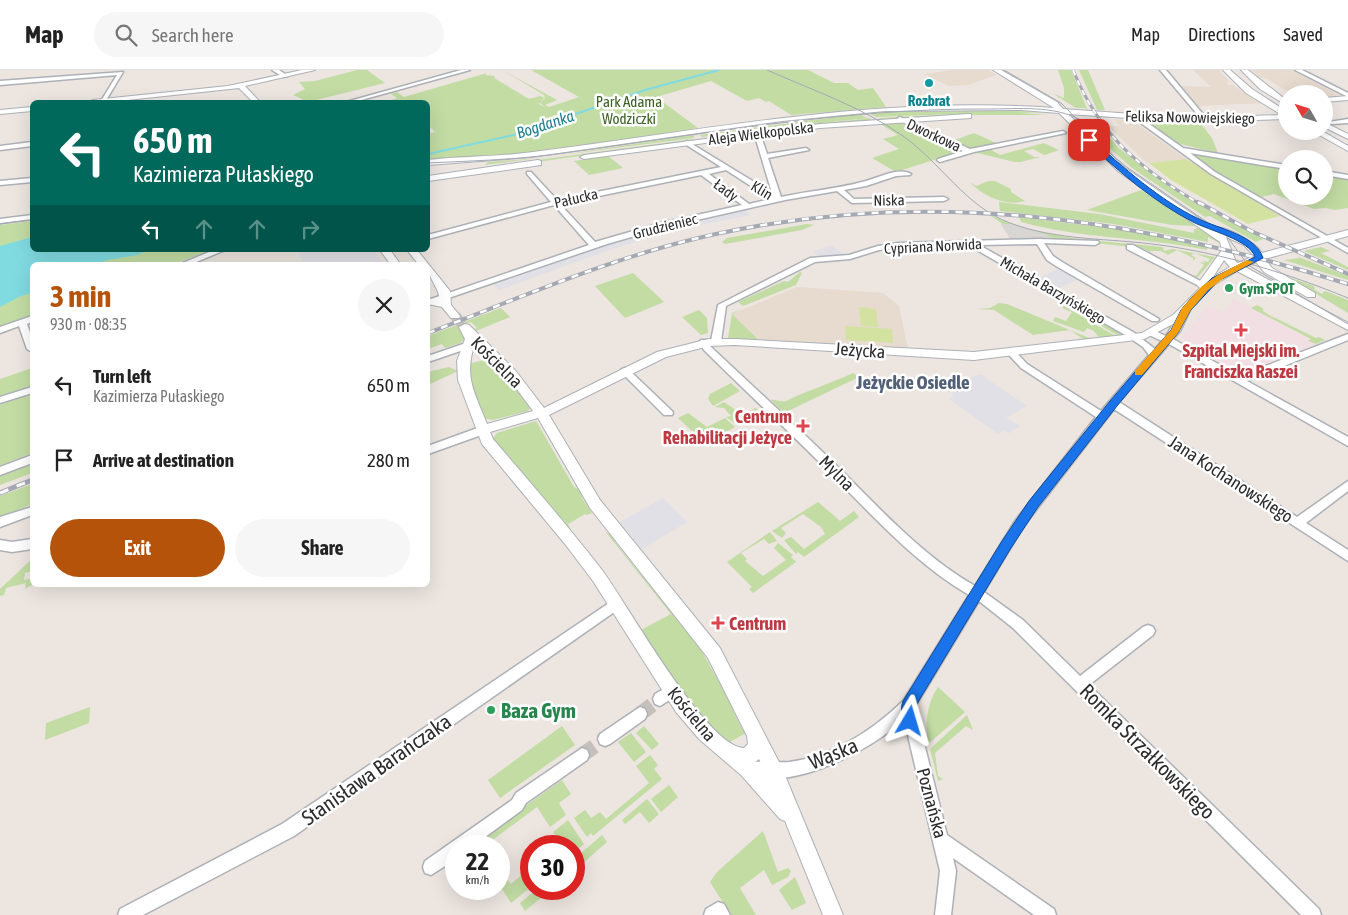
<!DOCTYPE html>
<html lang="en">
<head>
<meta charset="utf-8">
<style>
	body { margin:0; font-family:"Asap Condensed",sans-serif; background:#f6f6f6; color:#222; height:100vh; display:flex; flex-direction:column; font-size:19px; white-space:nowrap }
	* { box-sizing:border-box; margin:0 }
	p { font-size:16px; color:#767676 }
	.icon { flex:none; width:28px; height:28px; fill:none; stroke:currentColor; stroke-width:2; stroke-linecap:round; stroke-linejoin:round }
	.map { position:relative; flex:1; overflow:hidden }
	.panel { position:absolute; left:30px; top:192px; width:400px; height:325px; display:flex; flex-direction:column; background:#fff; border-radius:8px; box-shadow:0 5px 20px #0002 }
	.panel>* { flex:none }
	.hud { position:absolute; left:30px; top:30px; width:400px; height:152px; border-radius:8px; box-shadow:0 5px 20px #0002; background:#00695c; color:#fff; overflow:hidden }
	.needle { width:32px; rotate:309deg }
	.fabs { position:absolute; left:1278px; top:15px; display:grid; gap:10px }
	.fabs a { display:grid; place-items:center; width:55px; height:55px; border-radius:50%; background:#fff; box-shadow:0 5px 20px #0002; font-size:25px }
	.speed { position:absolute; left:445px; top:765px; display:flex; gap:10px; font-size:25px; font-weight:700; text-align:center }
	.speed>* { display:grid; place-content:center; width:65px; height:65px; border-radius:50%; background:#fff; box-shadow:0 5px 20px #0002; line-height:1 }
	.speed small { font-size:12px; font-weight:400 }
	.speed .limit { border:8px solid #d22; background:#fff; color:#111 }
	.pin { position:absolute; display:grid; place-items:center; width:42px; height:42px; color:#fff; margin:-21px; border-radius:10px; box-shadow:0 2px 8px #0006 }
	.me { position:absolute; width:55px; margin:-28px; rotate:7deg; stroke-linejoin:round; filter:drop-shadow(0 0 4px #0008) }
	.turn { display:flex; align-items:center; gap:18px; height:105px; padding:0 20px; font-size:22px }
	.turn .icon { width:65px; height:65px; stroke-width:2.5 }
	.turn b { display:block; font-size:35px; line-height:42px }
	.lanes { display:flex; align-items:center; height:48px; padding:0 20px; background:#0003; justify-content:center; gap:25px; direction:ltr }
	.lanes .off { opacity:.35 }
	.round { display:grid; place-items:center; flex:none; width:52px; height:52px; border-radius:26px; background:#f6f6f6 }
	.headline { display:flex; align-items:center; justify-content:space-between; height:85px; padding:0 20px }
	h1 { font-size:30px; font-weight:700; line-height:38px; color:#b45309 }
	.button { display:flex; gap:10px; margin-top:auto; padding:10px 20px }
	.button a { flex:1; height:58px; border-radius:30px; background:#b45309; color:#fff; font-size:20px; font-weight:700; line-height:58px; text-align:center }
	.button a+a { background:#f6f6f6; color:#222 }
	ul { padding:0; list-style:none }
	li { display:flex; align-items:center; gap:15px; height:75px; padding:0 20px }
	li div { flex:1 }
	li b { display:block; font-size:19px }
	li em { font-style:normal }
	header { display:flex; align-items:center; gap:30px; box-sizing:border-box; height:70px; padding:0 25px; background:#fff; border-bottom:1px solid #e0e0e0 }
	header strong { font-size:24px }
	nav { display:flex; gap:28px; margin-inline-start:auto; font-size:18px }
	.search { width:350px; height:45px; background:#f6f6f6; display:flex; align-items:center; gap:12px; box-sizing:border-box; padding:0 18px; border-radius:28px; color:#767676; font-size:19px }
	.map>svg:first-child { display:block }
	.industrial { fill:#e0e0e6 }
	.education { fill:#e7dacf }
	.medical { fill:#f1dfe4 }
	.green { fill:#c2dca4 }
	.pitch { fill:#d3e2a1 }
	.plaza { fill:#d9d5d3 }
	.water { fill:#80dbe1 }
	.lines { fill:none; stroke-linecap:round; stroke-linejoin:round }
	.stream { stroke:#80dbe1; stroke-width:2 }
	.minor-tunnel { stroke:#c6c0bc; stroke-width:15; stroke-dasharray:15 8; stroke-linecap:butt }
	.tertiary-tunnel { stroke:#c6c0bc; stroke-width:11; stroke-dasharray:11 5; stroke-linecap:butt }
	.minor-casing { stroke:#adb1b7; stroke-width:3 }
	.tertiary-casing { stroke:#adb1b7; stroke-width:2 }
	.minor { fill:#fff; fill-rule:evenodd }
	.tertiary { fill:#fff; fill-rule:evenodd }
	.tram { stroke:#a4a9b4; stroke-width:1 }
	.rail-far2-casing { stroke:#a4a9b4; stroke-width:3 }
	.rail-far1-casing { stroke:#a4a9b4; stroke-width:4 }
	.rail-casing { stroke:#a4a9b4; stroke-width:5 }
	.rail-far2 { stroke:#fff; stroke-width:2; stroke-dasharray:5.5; stroke-linecap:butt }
	.rail-far1 { stroke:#fff; stroke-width:2.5; stroke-dasharray:7; stroke-linecap:butt }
	.rail { stroke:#fff; stroke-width:3; stroke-dasharray:9; stroke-linecap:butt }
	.route { fill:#1a73e8; stroke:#114b97 }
	.slow { fill:#f59e0b }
	.culture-dot { fill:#0f9aa8; stroke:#fff; stroke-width:2 }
	.leisure-dot { fill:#2e9e5b; stroke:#fff; stroke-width:2 }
	.health-dot { fill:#e0444e; stroke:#fff; stroke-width:2 }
	.labels { text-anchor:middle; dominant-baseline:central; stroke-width:5; stroke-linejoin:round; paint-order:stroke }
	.far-culture-label { font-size:15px; font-weight:bold; fill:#0d838f; stroke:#fff }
	.far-park-label { font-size:15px; fill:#3d6224; stroke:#fff }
	.far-street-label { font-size:15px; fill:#2c2c2c; stroke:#fff }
	.far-leisure-label { font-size:15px; font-weight:bold; fill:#27864d; stroke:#fff; text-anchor:start }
	.far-water-label { font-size:16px; font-style:italic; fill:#1e7f8f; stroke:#fff }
	.street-label { font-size:18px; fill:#2c2c2c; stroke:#fff }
	.health-label { font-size:18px; font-weight:bold; fill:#be3a42; stroke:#fff }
	.neighbourhood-label { font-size:19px; font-weight:bold; fill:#526078; stroke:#fff }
	.near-leisure-label { font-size:21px; font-weight:bold; fill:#27864d; stroke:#fff; text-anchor:start }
	.near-street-label { font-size:21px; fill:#2c2c2c; stroke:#fff }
</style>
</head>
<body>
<header>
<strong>Map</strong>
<div class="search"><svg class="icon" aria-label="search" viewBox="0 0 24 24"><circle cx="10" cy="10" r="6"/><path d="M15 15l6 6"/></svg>Search here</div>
<nav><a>Map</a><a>Directions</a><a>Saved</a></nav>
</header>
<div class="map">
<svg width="1348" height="845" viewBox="0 0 1348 845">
	<rect width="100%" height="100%" fill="#ece5e0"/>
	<g class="industrial">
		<polygon points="745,139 750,145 675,160 609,180 499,220 493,213 598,176 681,152"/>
		<polygon points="831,175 847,186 820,187 813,182"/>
		<polygon points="297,180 374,180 384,195 305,195"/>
		<polygon points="1058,199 1077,210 1055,220 1036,209"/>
		<polygon points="980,304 1027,336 1006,348 1020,356 1009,363 1004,360 998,364 949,329 953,327 952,321 960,316 962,311"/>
		<polygon points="663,428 687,452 642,479 620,452"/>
	</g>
	<g class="education">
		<polygon points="953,0 988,0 996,5 968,15 949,16 924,4"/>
		<polygon points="1193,0 1222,0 1220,2 1230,12 1226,12 1228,15 1233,15 1256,31 1263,33 1197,36 1179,16 1211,17"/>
		<polygon points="1252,0 1291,0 1339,25 1324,27 1324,24 1292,24 1267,9 1259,7"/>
		<polygon points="1114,49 1133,51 1186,89 1147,93 1108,56 1119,56"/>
		<polygon points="797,217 883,223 899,236 908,280 760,270 732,244"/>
	</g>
	<polygon class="medical" points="1232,228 1311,269 1319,273 1263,295 1255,295 1244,299 1245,302 1241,303 1203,283 1204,280 1181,268 1208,236 1224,242 1233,232 1230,230"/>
	<g class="green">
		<polygon points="357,0 367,0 385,13 308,32 293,25 305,19 299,12 315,11"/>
		<polygon points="502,0 557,30 545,35 549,37 579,27 531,0 808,0 834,13 848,13 858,20 873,18 886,37 791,45 769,31 766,32 759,28 747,31 711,11 656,27 698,58 531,83 428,90 428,64 435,62 428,55 428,32 389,31 397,28 391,24 397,22 404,27 487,3 485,5 495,6 494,8 529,29 540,26 530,20 544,28 539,34 546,38 540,33 545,28 544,25"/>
		<polygon points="1058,0 1071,0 1088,41 1085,38 1076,38 1052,23 1064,28 1064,18"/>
		<polygon points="1079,0 1088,0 1105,40 1097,40"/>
		<polygon points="983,40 1048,42 1020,43 1050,45 964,45 881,49 878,48 980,43 876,47 869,43"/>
		<polygon points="859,44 867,48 702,67 700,65"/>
		<polygon points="869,48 872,50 698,69"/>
		<polygon points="1092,49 1119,78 1156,107 1206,138 1263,169 1256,172 1210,146 1205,147 1132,98 1106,75 1084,50"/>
		<polygon points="877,52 900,53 943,74 946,73 962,81 896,102 872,88 899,79 883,69 898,65"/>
		<polygon points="1146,52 1200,53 1212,68 1218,83 1176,73"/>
		<polygon points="974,63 996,73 970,79 952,71"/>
		<polygon points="695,65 693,68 485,95 488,92 541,88"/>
		<polygon points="693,69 695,70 493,98 486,97"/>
		<polygon points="1044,73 1059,80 1042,86 1044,85 1033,79 1024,81 1034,87 1040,87 1021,92 1015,92 973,82 988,78 1000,85"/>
		<polygon points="1192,83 1286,98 1286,126 1324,126 1324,104 1348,108 1348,138 1335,140 1326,138 1314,139 1274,124 1258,128 1189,85"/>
		<polygon points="608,86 623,98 589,105 574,91"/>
		<path d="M989 111H995L1011 119V122L1025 131C1007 137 982 126 970 112L976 116Z"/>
		<polygon points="1141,120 1196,156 1172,155 1087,140"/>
		<polygon points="999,132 1099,144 1194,163 1194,159 1199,158 1218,170 1219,173 1208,167 1208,172 1114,154 1000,141"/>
		<path d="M988 144C1043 170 1104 171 1163 177L1164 181 1172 179 1215 187 1197 208 1191 204 1196 206 1204 195 1200 192 1206 193 1202 190 1208 192 1210 189 1194 183 1191 185 1196 188 1193 191V188L1177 180 1168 185 1161 181H1149L1151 182 1148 184 1162 191 1167 190 1164 192 1177 199 1182 198 1179 200 1147 184 1150 182 1142 178 1139 180 1133 177 1045 168 1004 155Z"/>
		<path d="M1019 147 1124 160 1208 176 1207 180C1146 167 1082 169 1021 152Z"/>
		<polygon points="32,151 32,180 217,180 209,181 177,193 178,195 32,195 32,247 0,258 0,155"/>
		<polygon points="807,154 814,155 802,160 725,174 722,172 727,168"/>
		<polygon points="1321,177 1330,181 1321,183 1348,197 1348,200 1304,181"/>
		<polygon points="1296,186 1348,206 1348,210 1284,190 1300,188"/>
		<polygon points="800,202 802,203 796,215 743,236 738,232 784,211 788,212"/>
		<polygon points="633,203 664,232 625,248 595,216"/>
		<polygon points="1288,207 1314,216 1315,220 1322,224 1325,221 1348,230 1348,243"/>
		<polygon points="999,233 1007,234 1094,270 1086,271 1070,260 1033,265 994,240 978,239 990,238"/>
		<polygon points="1066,235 1073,235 1124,264 1120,267"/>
		<polygon points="1257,235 1264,239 1262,240 1269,245 1316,268 1319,267 1325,270 1316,274 1308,271 1311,269 1251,238"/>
		<polygon points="1064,236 1117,267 1100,269 1094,261 1087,258 1084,262 1053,251 1055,247 1066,251 1072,242 1062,238"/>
		<polygon points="501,238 510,247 476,261 474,259 477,258 471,252 461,255 466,268 460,273 445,278 442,274 428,279 428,266 457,255 443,240 446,239 459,254"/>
		<polygon points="742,239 732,244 760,271 728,268 732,243"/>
		<polygon points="699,240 707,248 708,263 701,265 682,247"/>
		<polygon points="490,288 530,334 528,335 530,338 528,341 493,350 482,348 466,295"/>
		<polygon points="449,297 458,301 428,315 428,302"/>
		<polygon points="32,298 32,383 0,396 0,309"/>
		<path d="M853 303 859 307 786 342 784 343 771 330C775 329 781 333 786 331 805 321 830 314 853 303Z"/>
		<polygon points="731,313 740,321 713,336 708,329 710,324"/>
		<polygon points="724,332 743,345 755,338 761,342 736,354 726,347 731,346 724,338 715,337"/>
		<polygon points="688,343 707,357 725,348 735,357 705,373 678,348"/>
		<polygon points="536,351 574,417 580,420 582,428 592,443 586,445 585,444 568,454 572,462 492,370 497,363"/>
		<polygon points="32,394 32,403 0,415 0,406"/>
		<polygon points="32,414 32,434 0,448 0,426"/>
		<polygon points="818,432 840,451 854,441 859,447 804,487 798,482 796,484 784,470 791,467 804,479 825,464 821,457 803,444 781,458 786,463 782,468 772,461"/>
		<polygon points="605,461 616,469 615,472 699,576 726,625 731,627 736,636 733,641 742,659 748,662 726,674 690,637 637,554 641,560 671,544"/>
		<polygon points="770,462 777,471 769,474 764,469 741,483 747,489 745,491 763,506 786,490 774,478 778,473 793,485 791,487 796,492 753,523 749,519 752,517 727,492"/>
		<polygon points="32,489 32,501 25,503 24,510 32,508 32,515 25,519 26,513 6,518 4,525 0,526 0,519"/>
		<path d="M938 617 965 642 928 674C925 653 926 635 938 617Z"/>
		<polygon points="90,637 89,653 45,670 46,653"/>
		<polygon points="967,645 973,660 966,656 935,683 938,706 943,709 938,711 930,679"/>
		<polygon points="562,656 575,675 500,728 488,710"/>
		<polygon points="644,656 659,674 652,680 636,663"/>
		<polygon points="631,663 646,682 634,692 618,672"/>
		<polygon points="650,685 658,695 654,699 662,709 593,766 591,763 587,767 574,748 585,740 591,748 600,742 606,749 649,713 636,696"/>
		<polygon points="562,710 571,724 559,733 566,745 550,757 537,737 487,774 488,776 469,776"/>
		<polygon points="669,715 678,727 661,742 651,729"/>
		<polygon points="647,729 659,744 649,753 640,742 625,754 622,750"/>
		<polygon points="568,750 584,774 574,782 574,776 558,776 561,774 553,762"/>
		<polygon points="763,761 778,802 788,798 791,801 788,807 772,815 764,800 740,818 756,845 731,845 710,812 717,802"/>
		<polygon points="602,765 607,772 574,801 574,789"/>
		<polygon points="531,797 531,817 511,833 500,816 507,809 511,814"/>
		<polygon points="795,807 806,833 792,840 779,820"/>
		<polygon points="537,819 552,819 525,841 520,833"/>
	</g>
	<g class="pitch">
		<polygon points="1186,89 1280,146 1248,154 1171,110 1149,93"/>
		<polygon points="859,237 876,239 878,257 861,256"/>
		<polygon points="845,256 892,259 893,273 846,270"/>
	</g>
	<polygon class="plaza" points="1001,154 1012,154 1045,164 1052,168 1010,169"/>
	<polygon class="water" points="32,167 32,180 149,180 137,185 108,190 94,195 32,195 32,223 21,226 0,237 0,176"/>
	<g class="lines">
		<polyline class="stream" points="428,84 518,64 645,20 719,0"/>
		<g class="minor-tunnel">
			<polyline points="640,644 660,629"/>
			<polyline points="582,685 605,669"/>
		</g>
		<polyline class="tertiary-tunnel" points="455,246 465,257"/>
		<defs>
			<g id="minor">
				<polygon points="272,0 279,0 288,6 283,7"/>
				<polygon points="461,0 470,0 354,32 346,32"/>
				<polygon points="1160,0 1166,0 1207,49 1207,51 1203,51"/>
				<polygon points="1295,0 1302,0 1348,23 1348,27"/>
				<polygon points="123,2 105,32 101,31 117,5 0,15 0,11"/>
				<polygon points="1134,46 1138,46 1183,78 1286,95 1286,99 1190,83 1215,102 1348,178 1348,183 1211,104 1134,48"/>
				<polygon points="900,47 970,79 1063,61 1066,63 974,82 940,92 937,90 938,89 963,81 898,50 898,48"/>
				<polygon points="1348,49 1348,53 1332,54 1329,52"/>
				<path d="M757 61 760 63 767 84 806 78 809 80 768 88 781 127C808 121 836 119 862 112 876 109 899 96 911 104L910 105 896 106 866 116 844 120 854 129 944 127 948 129 944 131 852 133 837 121 785 130 666 157 607 174 428 235V230L589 175 554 135 428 169V165L551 132 527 104V102H531L557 130 721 97 685 74V72L687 71 772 123 754 63ZM726 100 771 129 749 134 709 104ZM701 105 742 135 661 153 595 172 560 134Z"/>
				<polygon points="32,72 32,76 0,80 0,76"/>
				<polygon points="1324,101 1348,105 1348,109 1324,105"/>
				<polygon points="32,108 32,112 0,115 0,111"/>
				<polygon points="32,145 32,149 0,153 0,149"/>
				<path d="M1039 169 1098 171 1099 173 1095 175 1044 173 1053 186 1062 192 1159 249 1158 251H1152L1056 196 1047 190 1037 174 979 175 1133 262 1155 279 1162 271 1149 265V261H1155L1166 266 1183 238H1189L1190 240 1180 261 1173 269 1240 306 1348 264V270L1247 311 1348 367V376L1169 274 1119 332 1297 447 1348 411V421L1306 453 1348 480V491L1114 339 1023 457 984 522 1023 550 1080 606 1143 557 1148 555 1153 557 1155 561 1153 565 1089 615 1319 839 1321 845H1301L1013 558 979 531 915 637 947 765 1054 839 1056 845H1034L953 788 956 801 951 845H935L940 801 904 649C871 681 789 723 744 704L742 699 744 694C753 690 777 693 789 692 833 686 872 661 903 631L969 525C916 494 875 448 832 405 790 362 746 322 704 280L699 272 701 270H707L711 277C754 317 798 358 840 399 882 441 923 486 975 516L1015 451 1096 347 1021 298 1009 285V281H1015L1027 294 1101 341 1149 285 1143 277 1127 266 968 175 899 177 879 180 850 189 815 192 726 236 721 271 716 274 711 271 718 235 810 188 849 185 878 176 899 173Z"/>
				<polygon points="1127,175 1133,175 1206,214 1205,216 1199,216 1127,179"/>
				<polygon points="214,180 225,180 189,195 178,195"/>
				<polygon points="32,246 32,252 27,254 32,268 32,282 27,279 19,256 0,263 0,257"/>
				<polygon points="469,272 489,277 491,279 486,282 469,278 428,292 428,286"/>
				<polygon points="625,298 628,299 672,341 673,343 672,345 664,345 620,301 622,299"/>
				<polygon points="32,317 32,323 0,333 0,327"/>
				<polygon points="483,356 488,360 487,363 428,384 428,376"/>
				<polygon points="32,385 32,393 0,405 0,397"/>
				<polygon points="32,437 32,445 0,457 0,447"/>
				<polygon points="32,469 32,479 12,482 0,480 0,470 12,472"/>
				<polygon points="615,529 620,530 621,534 620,538 294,766 143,845 118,845 120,839 282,754"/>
				<polygon points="671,615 676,616 678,621 676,626 660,636 655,634 653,629 655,624"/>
				<polygon points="640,637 645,639 647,644 645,649 610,674 605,676 600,674 598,669 600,664"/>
				<polygon points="582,678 587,680 589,685 587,690 526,733 522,740 473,776 456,776 456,789 431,805 425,803 423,797 425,791 512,730 516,723"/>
				<polygon points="718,832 724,834 730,845 704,845 706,839"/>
			</g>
			<g id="tertiary">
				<polygon points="302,0 315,0 245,16 260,32 253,32 239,18 109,32 89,32 93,30 228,16"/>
				<path d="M993 0H1001L1057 32 1063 39 1188 48 1282 45 1246 23 1223 0H1230L1252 19 1286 41V49L1188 52 1068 44 1125 98 1213 158C1223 153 1256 173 1262 183L1348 160V166L1265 189 1272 198 1315 223V227H1307L1264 202 1256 192 1245 197 1348 253V260L1237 201 1214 215 1175 253 1144 269 974 290 735 275 709 276 666 287 549 345 600 430 720 578 781 696 843 845H823L785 751 780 749 741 705 699 669 676 642 593 511 565 474 482 374 458 310 457 291 465 269 459 257 465 254 469 255 515 300 544 338 657 282 709 269H735L974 282 1142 263 1173 245 1200 218 1197 215 1222 180 1220 172 1119 102 1059 43 1021 40 885 41 782 51 531 87 428 95V90C463 86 498 87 533 82 708 60 877 25 1054 38ZM1226 167 1244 175 1254 186 1238 193 1236 192ZM1224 190 1230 197 1213 207ZM475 273 507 306 533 341 487 354C475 323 463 307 475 273ZM538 348 590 438 708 588 747 666 748 674 744 678C707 678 626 532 602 500 567 455 530 412 493 369L490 362ZM759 689 768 707V708L754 693Z"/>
				<polygon points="1241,0 1248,0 1286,30 1286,35 1260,19"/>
				<polygon points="1348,26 1348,30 1324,32 1324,28"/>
				<polygon points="32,37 32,41 0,44 0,40"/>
				<polygon points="968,44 971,44 971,48 820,58 584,89 580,87 584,85 820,54"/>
				<polygon points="1324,52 1348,64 1348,69 1324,57"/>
				<polygon points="1312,61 1322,61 1348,76 1348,81"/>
				<polygon points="538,90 541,91 541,95 428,111 428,106"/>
				<polygon points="380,180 390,180 401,195 391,195"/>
				<path d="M407 180H417L450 221 451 235 460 246 459 248H451L442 237 428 234V228L440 231C439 216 428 210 428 195H419Z"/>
			</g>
		</defs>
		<use href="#minor" class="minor-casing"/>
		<use href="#tertiary" class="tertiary-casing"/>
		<use href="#minor" class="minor"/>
		<use href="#tertiary" class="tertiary"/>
		<g class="tram">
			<path d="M767 0C812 20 862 37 903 66 941 93 965 136 1010 153 1058 171 1110 168 1160 175 1225 184 1287 203 1348 228"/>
			<polyline points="1004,0 1061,33 1111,84 1128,98 1226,165 1248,195 1348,254"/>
			<path d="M428 93C468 91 509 90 549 85 695 66 840 38 988 39 1019 39 1053 35 1081 50"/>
			<polyline points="0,154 32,150"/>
		</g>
		<defs>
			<path id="rail-far2" d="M1073 0C1100 66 1140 99 1200 134"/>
			<g id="rail-far1">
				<polyline points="1198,132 1251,161 1348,204"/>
				<path d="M428 263C522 227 617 185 716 164 933 117 1139 149 1348 214"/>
			</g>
			<polyline id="rail" points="0,423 32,410"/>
		</defs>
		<use href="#rail-far2" class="rail-far2-casing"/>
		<use href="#rail-far1" class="rail-far1-casing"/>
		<use href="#rail" class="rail-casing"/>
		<use href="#rail-far2" class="rail-far2"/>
		<use href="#rail-far1" class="rail-far1"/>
		<use href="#rail" class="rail"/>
	</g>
	<path class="route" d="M1086 68H1091C1121 96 1162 132 1199 149 1219 159 1256 165 1263 188L1218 211 1190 241 1178 263 1117 336 1038 437 1011 478 915 637 917 651 915 656 910 658 905 656C902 649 900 639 903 631L1002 471 1029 431 1110 331 1171 260 1181 240 1192 227 1212 208 1255 187C1250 170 1208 160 1193 152 1154 132 1118 101 1086 71Z"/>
	<polygon class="slow" points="1247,190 1254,192 1224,208 1208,220 1190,241 1178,263 1142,305 1135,305 1135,301 1171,260 1182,238 1202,216 1218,205"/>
	<circle class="culture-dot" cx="929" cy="13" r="5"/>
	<g class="leisure-dot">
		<circle cx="1229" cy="218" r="5"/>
		<circle cx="491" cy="640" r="5"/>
	</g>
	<g class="health-dot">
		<path d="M1238.5 252.5h5v5h5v5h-5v5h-5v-5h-5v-5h5z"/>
		<path d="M800.5 348.5h5v5h5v5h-5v5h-5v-5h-5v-5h5z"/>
		<path d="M715.5 545.5h5v5h5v5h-5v5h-5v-5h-5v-5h5z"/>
	</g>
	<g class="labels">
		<g class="far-culture-label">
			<text x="929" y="30">Rozbrat</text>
		</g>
		<g class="far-park-label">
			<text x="629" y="31">Park Adama<tspan x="629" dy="17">Wodziczki</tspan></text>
		</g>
		<g class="far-street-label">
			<text transform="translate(1190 47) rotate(1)">Feliksa Nowowiejskiego</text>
			<text transform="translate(761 63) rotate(-7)">Aleja Wielkopolska</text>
			<text transform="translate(934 65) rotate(25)">Dworkowa</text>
			<text transform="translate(726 120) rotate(37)">Łady</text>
			<text transform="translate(762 120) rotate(31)">Klin</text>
			<text transform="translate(576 128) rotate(-13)">Pałucka</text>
			<text transform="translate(889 130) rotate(-1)">Niska</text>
			<text transform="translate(665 156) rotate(-14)">Grudzieniec</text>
			<text transform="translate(933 176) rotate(-3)">Cypriana Norwida</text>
			<text transform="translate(1053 220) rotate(30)">Michała Barzyńskiego</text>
		</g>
		<g class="far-leisure-label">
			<text x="1239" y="218">Gym SPOT</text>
		</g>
		<g class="far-water-label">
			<text transform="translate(545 54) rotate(-18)">Bogdanka</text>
		</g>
		<g class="street-label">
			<text transform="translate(860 280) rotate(4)">Jeżycka</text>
			<text transform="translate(497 292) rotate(45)">Kościelna</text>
			<text transform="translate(837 403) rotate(45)">Mylna</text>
			<text transform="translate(1231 409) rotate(33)">Jana Kochanowskiego</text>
			<text transform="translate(692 644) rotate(50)">Kościelna</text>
			<text transform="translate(932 733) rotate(75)">Poznańska</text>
		</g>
		<g class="health-label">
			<text x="1241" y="280">Szpital Miejski im.<tspan x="1241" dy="21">Franciszka Raszei</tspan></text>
			<text x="792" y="346" text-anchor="end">Centrum<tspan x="792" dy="21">Rehabilitacji Jeżyce</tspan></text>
			<text x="729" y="553" text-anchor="start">Centrum</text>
		</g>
		<g class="neighbourhood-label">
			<text x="913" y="312">Jeżyckie Osiedle</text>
		</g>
		<g class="near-leisure-label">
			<text x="501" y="640">Baza Gym</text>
		</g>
		<g class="near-street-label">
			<text transform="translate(1148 681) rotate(45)">Romka Strzałkowskiego</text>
			<text transform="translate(833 683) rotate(-22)">Wąska</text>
			<text transform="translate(376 699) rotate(-35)">Stanisława Barańczaka</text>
		</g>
	</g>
</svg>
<div class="fabs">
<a><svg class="needle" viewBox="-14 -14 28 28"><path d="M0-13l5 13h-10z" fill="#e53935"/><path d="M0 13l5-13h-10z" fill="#767676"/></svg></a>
<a><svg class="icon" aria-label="search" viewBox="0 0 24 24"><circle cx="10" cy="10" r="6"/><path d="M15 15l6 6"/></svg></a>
</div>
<div class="speed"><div>22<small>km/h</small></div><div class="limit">30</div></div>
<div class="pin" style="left:1089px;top:70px;background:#d93025"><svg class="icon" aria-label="arrive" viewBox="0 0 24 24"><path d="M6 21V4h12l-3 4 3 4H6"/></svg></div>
<svg class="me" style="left:910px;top:651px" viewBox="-20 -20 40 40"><path d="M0-17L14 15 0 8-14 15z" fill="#1a73e8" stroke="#fff" stroke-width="4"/></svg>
<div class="hud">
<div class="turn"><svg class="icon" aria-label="left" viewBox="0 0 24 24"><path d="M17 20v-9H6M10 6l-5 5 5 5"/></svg><div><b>650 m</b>Kazimierza Pułaskiego</div></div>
<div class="lanes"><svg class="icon" aria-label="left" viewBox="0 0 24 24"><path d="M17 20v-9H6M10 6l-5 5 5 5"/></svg><svg class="icon off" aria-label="ahead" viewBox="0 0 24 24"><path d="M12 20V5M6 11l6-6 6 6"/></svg><svg class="icon off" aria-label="ahead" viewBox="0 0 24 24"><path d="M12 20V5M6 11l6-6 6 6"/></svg><svg class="icon off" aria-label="right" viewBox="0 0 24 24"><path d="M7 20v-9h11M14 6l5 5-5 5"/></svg></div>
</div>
<section class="panel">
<div class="headline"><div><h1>3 min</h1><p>930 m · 08:35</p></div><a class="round"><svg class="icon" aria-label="close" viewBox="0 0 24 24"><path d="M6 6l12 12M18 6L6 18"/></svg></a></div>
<ul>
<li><svg class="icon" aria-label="left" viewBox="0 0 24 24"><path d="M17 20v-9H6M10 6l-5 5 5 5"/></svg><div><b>Turn left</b><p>Kazimierza Pułaskiego</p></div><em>650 m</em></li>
<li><svg class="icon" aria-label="arrive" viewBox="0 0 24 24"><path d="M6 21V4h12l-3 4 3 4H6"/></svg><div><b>Arrive at destination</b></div><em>280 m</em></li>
</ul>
<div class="button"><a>Exit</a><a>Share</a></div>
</section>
</div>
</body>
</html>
